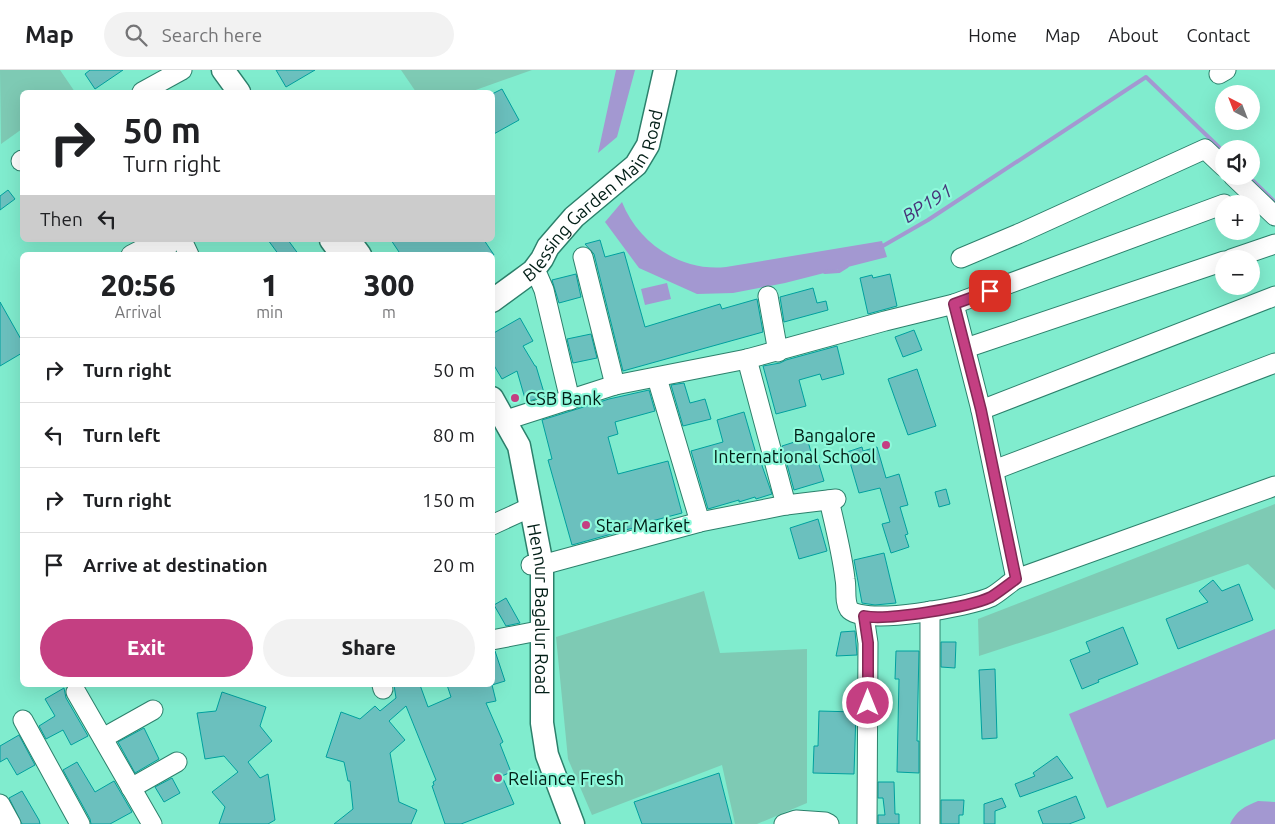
<!DOCTYPE html>
<html lang="en">
<head>
<meta charset="utf-8">
<style>
	body { margin:0; font-family:Ubuntu,sans-serif; background:#f2f2f2; color:#202124; height:100vh; display:flex; flex-direction:column; font-size:19px; white-space:nowrap }
	* { box-sizing:border-box; margin:0 }
	p { font-size:16px; color:#757577 }
	.icon { flex:none; width:28px; height:28px; fill:none; stroke:currentColor; stroke-width:2; stroke-linecap:round; stroke-linejoin:round }
	.map { position:relative; flex:1; overflow:hidden }
	.details { position:absolute; left:20px; top:182px; width:475px; height:435px; display:flex; flex-direction:column; background:#fff; border-radius:8px; box-shadow:0 5px 20px #0002 }
	.details>* { flex:none }
	.guide { position:absolute; left:20px; top:20px; width:475px; height:152px; border-radius:8px; box-shadow:0 5px 20px #0002; background:#fff; color:#202124; overflow:hidden }
	.needle { width:32px; rotate:318deg }
	.controls { position:absolute; left:1215px; top:15px; display:grid; gap:10px }
	.controls a { display:grid; place-items:center; width:45px; height:45px; border-radius:50%; background:#fff; box-shadow:0 5px 20px #0002; font-size:25px }
	.pin { position:absolute; display:grid; place-items:center; width:42px; height:42px; color:#fff; margin:-21px; border-radius:10px; box-shadow:0 2px 8px #0006 }
	.me { position:absolute; width:55px; margin:-28px; rotate:0deg; stroke-linejoin:round; filter:drop-shadow(0 0 4px #0008) }
	.turn { display:flex; align-items:center; gap:18px; height:105px; padding:0 20px; font-size:22px }
	.turn .icon { width:65px; height:65px; stroke-width:2.5 }
	.turn b { display:block; font-size:35px; line-height:42px }
	.then { display:flex; align-items:center; height:48px; padding:0 20px; background:#0003; gap:10px; font-size:19px }
	.eta { display:flex; justify-content:space-evenly; align-items:center; height:85px; text-align:center }
	.eta b { font-size:30px; font-weight:800; line-height:35px }
	.primary-button { display:flex; gap:10px; margin-top:auto; padding:10px 20px }
	.primary-button a { flex:1; height:58px; border-radius:30px; background:#c43f82; color:#fff; font-size:20px; font-weight:800; line-height:58px; text-align:center }
	.primary-button a+a { background:#f2f2f2; color:#202124 }
	ul { padding:0; list-style:none }
	li { display:flex; align-items:center; gap:15px; height:65px; padding:0 20px; border-top:1px solid #e0e0e0 }
	li div { flex:1 }
	li b { display:block; font-size:19px }
	li em { font-style:normal }
	header { display:flex; align-items:center; gap:30px; box-sizing:border-box; height:70px; padding:0 25px; background:#fff; border-bottom:1px solid #e0e0e0 }
	header strong { font-size:24px }
	nav { display:flex; gap:28px; margin-inline-start:auto; font-size:18px }
	.search { width:350px; height:45px; background:#f2f2f2; display:flex; align-items:center; gap:12px; box-sizing:border-box; padding:0 18px; border-radius:28px; color:#757577; font-size:19px }
	.map>svg:first-child { display:block }
	.green { fill:#7ecab4 }
	.water { fill:#a398d1 }
	.lines { fill:none; stroke-linecap:round; stroke-linejoin:round }
	.stream { stroke:#a398d1; stroke-width:4 }
	.building { fill:#6bc0be; stroke:#00a09e }
	.minor-casing { stroke:#2c816c; stroke-width:21 }
	.major-casing { stroke:#2c816c; stroke-width:25 }
	.minor { stroke:#fff; stroke-width:19 }
	.major { stroke:#fff; stroke-width:22 }
	.route-casing { stroke:#7f2954; stroke-width:12 }
	.route { stroke:#c43f82; stroke-width:9 }
	.poi-dot { fill:#c43f82; stroke:#8ef9db; stroke-width:2 }
	.labels { text-anchor:middle; dominant-baseline:central; stroke-width:4.5; stroke-linejoin:round; paint-order:stroke }
	.street-label { font-size:18px; fill:#001d15; stroke:#8ef9db }
	.poi-label { font-size:18px; fill:#001d15; stroke:#8ef9db; text-anchor:start }
	.water-label { font-size:19px; font-style:italic; fill:#473378; stroke:#8ef9db }
</style>
</head>
<body>
<header>
<strong>Map</strong>
<div class="search"><svg class="icon" aria-label="search" viewBox="0 0 24 24"><circle cx="10" cy="10" r="6"/><path d="M15 15l6 6"/></svg>Search here</div>
<nav><a>Home</a><a>Map</a><a>About</a><a>Contact</a></nav>
</header>
<div class="map">
<svg width="1275" height="754" viewBox="0 0 1275 754">
	<rect width="100%" height="100%" fill="#80ecce"/>
	<g class="green">
		<polygon points="0,0 60,0 75,22 22,22 22,59 1,74"/>
		<polygon points="401,0 532,0 470,22 416,22"/>
		<polygon points="1275,434 1275,520 1248,494 1050,563 979,586 978,549"/>
		<polygon points="704,521 720,583 807,579 807,733 757,754 735,754 722,695 592,745 568,689 556,567"/>
	</g>
	<g class="water">
		<polygon points="616,0 635,0 617,67 598,83"/>
		<path d="M622 132C638 173 681 202 726 197L882 171 887 187 785 213 733 223 697 224 639 198 605 152Z"/>
		<polygon points="667,213 671,229 645,235 641,219"/>
		<polygon points="1275,559 1275,669 1107,738 1069,644"/>
		<path d="M1258 731 1275 732V754H1230C1236 741 1245 736 1258 731Z"/>
	</g>
	<g class="lines">
		<g class="stream">
			<polyline points="1248,106 1275,132"/>
			<polyline points="881,177 928,150 1146,7 1224,82"/>
			<polyline points="825,202 839,201 847,196"/>
		</g>
	</g>
	<g class="building">
		<polygon points="90,0 123,0 95,19 85,4"/>
		<polygon points="276,0 315,0 286,17"/>
		<polygon points="502,19 519,50 492,65 492,24"/>
		<polygon points="8,120 15,129 0,140 0,126"/>
		<polygon points="268,170 288,170 299,185 279,185"/>
		<polygon points="391,170 484,170 494,185 401,185"/>
		<polygon points="600,170 605,187 624,182 645,257 720,234 722,239 757,229 763,262 623,301 594,184 585,174"/>
		<polygon points="576,204 581,227 559,233 552,210"/>
		<polygon points="890,204 897,236 868,244 860,208 872,205 873,208"/>
		<polygon points="813,218 817,233 826,231 828,240 784,252 780,227"/>
		<polygon points="0,232 22,271 22,283 0,296"/>
		<polygon points="520,248 533,271 523,276 535,296 536,296 545,326 526,332 517,301 502,309 492,292 492,264"/>
		<polygon points="914,260 922,280 903,287 895,267"/>
		<polygon points="591,264 597,288 573,293 567,269"/>
		<polygon points="837,276 844,304 822,310 820,304 799,310 806,336 776,344 763,296 780,293 786,290"/>
		<polygon points="917,299 936,356 908,365 888,309"/>
		<polygon points="684,313 690,333 705,329 711,349 683,356 671,315"/>
		<polygon points="649,320 655,341 615,352 618,364 608,367 618,404 668,391 682,443 633,456 633,458 572,475 548,390 552,389 542,350 609,329"/>
		<polygon points="744,342 757,387 759,387 772,424 756,429 755,427 739,432 739,430 708,439 691,381 723,372 717,350"/>
		<polygon points="807,368 813,389 817,388 824,411 794,420 782,376"/>
		<polygon points="862,377 863,381 877,377 886,408 899,404 908,435 900,437 908,464 905,465 909,477 891,483 882,454 890,452 880,418 859,423 847,382"/>
		<polygon points="946,419 950,434 939,437 935,422"/>
		<polygon points="818,449 827,481 799,489 790,458"/>
		<polygon points="884,483 896,533 875,535 862,533 854,490"/>
		<polygon points="1213,510 1222,521 1239,514 1253,550 1178,579 1166,549 1208,532 1199,521"/>
		<polygon points="506,528 520,553 506,556 494,535"/>
		<polygon points="1123,557 1138,594 1098,610 1099,612 1082,619 1070,590 1090,582 1086,572"/>
		<polygon points="855,561 857,585 836,586 841,562"/>
		<polygon points="941,572 956,572 955,598 941,597"/>
		<polygon points="492,581 495,581 505,611 492,615"/>
		<polygon points="896,581 919,581 917,671 919,671 919,703 897,702 899,609 895,609"/>
		<polygon points="995,599 997,668 982,669 979,600"/>
		<polygon points="394,615 420,615 428,637 451,627 447,615 492,615 496,631 486,633 503,672 500,674 511,702 502,706 514,734 461,754 445,754 432,716 434,715 433,712 436,710 406,636 389,651 405,670 390,683 399,732 417,740 411,754 334,754 353,739 350,711 348,711 344,692 326,687 341,642 360,649 375,636 380,641 396,628"/>
		<polygon points="64,618 66,628 88,666 71,675 63,660 46,669 39,656 55,646 45,629"/>
		<polygon points="222,622 266,637 260,656 272,671 248,692 260,708 268,704 275,750 268,754 219,754 225,737 212,722 238,702 224,686 205,689 197,643 216,641"/>
		<polygon points="819,641 856,642 854,704 813,703 814,676 818,676"/>
		<polygon points="144,658 159,689 135,703 118,672"/>
		<polygon points="19,665 35,695 17,705 7,688 0,692 0,676"/>
		<polygon points="1057,686 1073,708 1020,727 1015,714 1035,706 1033,703"/>
		<polygon points="77,692 95,722 114,711 132,742 110,754 91,754 90,749 63,700"/>
		<polygon points="719,703 732,754 642,754 634,732"/>
		<polygon points="172,708 180,723 164,732 155,717"/>
		<polygon points="878,712 894,712 895,744 899,744 899,754 878,754 878,745 885,745 883,728 878,728"/>
		<polygon points="22,721 39,750 40,754 22,754 9,728"/>
		<polygon points="1076,726 1085,748 1069,754 1043,754 1038,741"/>
		<polygon points="1002,728 1006,737 995,741 995,754 984,754 984,734"/>
		<polygon points="941,730 964,730 963,745 959,745 959,754 941,754"/>
	</g>
	<g class="lines">
		<defs>
			<g id="minor">
				<polyline points="1219,4 1226,0"/>
				<polyline points="142,22 182,0"/>
				<polyline points="21,91 22,90"/>
				<polyline points="1233,106 1275,146"/>
				<polyline points="182,170 189,185"/>
				<polyline points="131,185 160,170"/>
				<polyline points="162,185 172,170"/>
				<polyline points="583,187 615,315"/>
				<polyline points="961,188 1018,164 1205,79 1224,97"/>
				<polyline points="1231,189 1275,174"/>
				<polyline points="538,206 544,220 570,330"/>
				<polyline points="768,226 778,282"/>
				<polyline points="954,234 981,340 1016,509"/>
				<polyline points="966,278 1224,191"/>
				<polyline points="747,289 786,435"/>
				<polyline points="657,308 700,452"/>
				<polyline points="981,340 1275,226"/>
				<polyline points="506,350 615,315 747,289 885,251 954,234 1224,134"/>
				<polyline points="994,400 1275,293"/>
				<path d="M829 430C835 456 842 483 845 509 847 519 844 531 849 539 862 557 972 536 991 527 1000 522 1008 514 1016 509L1275 416"/>
				<polyline points="492,455 531,437"/>
				<polyline points="531,495 542,495 700,452 786,435 836,429"/>
				<polyline points="864,546 868,573 867,754"/>
				<polyline points="492,570 533,562"/>
				<polyline points="382,615 383,619"/>
				<polyline points="76,622 152,754"/>
				<polyline points="23,650 80,754"/>
				<polyline points="103,668 153,640"/>
				<polyline points="131,718 177,692"/>
				<polyline points="0,734 11,754"/>
				<polyline points="784,754 796,750 825,752 829,754"/>
				<polyline points="930,754 930,541"/>
			</g>
			<g id="major">
				<polyline points="223,0 239,22"/>
				<polyline points="331,170 342,185"/>
				<polyline points="349,170 360,185"/>
				<path id="s1" d="M492 231 533 201 542 189 548 177 574 147 636 95 648 75 665 0"/>
				<path id="s2" d="M492 328 519 376 542 495V653L547 685 573 754"/>
			</g>
		</defs>
		<use href="#minor" class="minor-casing"/>
		<use href="#major" class="major-casing"/>
		<use href="#minor" class="minor"/>
		<use href="#major" class="major"/>
	</g>
	<g class="lines">
		<defs>
			<path id="route" d="M868 633V573L864 546C886 551 970 537 991 527 999 522 1008 515 1016 509L981 340 954 234 990 221"/>
		</defs>
		<use href="#route" class="route-casing"/>
		<use href="#route" class="route"/>
	</g>
	<g class="poi-dot">
		<circle cx="515" cy="328" r="5"/>
		<circle cx="886" cy="375" r="5"/>
		<circle cx="586" cy="455" r="5"/>
		<circle cx="498" cy="708" r="5"/>
	</g>
	<g class="labels">
		<g class="street-label">
			<text stroke="none"><textPath href="#s1" startOffset="150">Blessing Garden Main Road</textPath></text>
			<text stroke="none"><textPath href="#s2" startOffset="220">Hennur Bagalur Road</textPath></text>
		</g>
		<g class="poi-label">
			<text x="525" y="328">CSB Bank</text>
			<text x="876" y="365" text-anchor="end">Bangalore<tspan x="876" dy="21">International School</tspan></text>
			<text x="596" y="455">Star Market</text>
			<text x="508" y="708">Reliance Fresh</text>
		</g>
		<g class="water-label">
			<text transform="translate(927 133) rotate(-32)">BP191</text>
		</g>
	</g>
</svg>
<div class="controls">
<a><svg class="needle" viewBox="-14 -14 28 28"><path d="M0-13l5 13h-10z" fill="#e53935"/><path d="M0 13l5-13h-10z" fill="#757577"/></svg></a>
<a><svg class="icon" aria-label="sound" viewBox="0 0 24 24"><path d="M4 9h4l5-4v14l-5-4H4zM17 9q2 3 0 6"/></svg></a>
<a>+</a>
<a>−</a>
</div>
<div class="pin" style="left:990px;top:221px;background:#d93025"><svg class="icon" aria-label="arrive" viewBox="0 0 24 24"><path d="M6 21V4h12l-3 4 3 4H6"/></svg></div>
<svg class="me" style="left:868px;top:633px" viewBox="-20 -20 40 40"><circle r="17" fill="#c43f82" stroke="#fff" stroke-width="3"/><path d="M0-11L8 9 0 5-8 9z" fill="#fff"/></svg>
<div class="guide">
<div class="turn"><svg class="icon" aria-label="right" viewBox="0 0 24 24"><path d="M7 20v-9h11M14 6l5 5-5 5"/></svg><div><b>50 m</b>Turn right</div></div>
<div class="then">Then<svg class="icon" aria-label="left" viewBox="0 0 24 24"><path d="M17 20v-9H6M10 6l-5 5 5 5"/></svg></div>
</div>
<section class="details">
<div class="eta">
<div><b>20:56</b><p>Arrival</p></div>
<div><b>1</b><p>min</p></div>
<div><b>300</b><p>m</p></div>
</div>
<ul>
<li><svg class="icon" aria-label="right" viewBox="0 0 24 24"><path d="M7 20v-9h11M14 6l5 5-5 5"/></svg><div><b>Turn right</b></div><em>50 m</em></li>
<li><svg class="icon" aria-label="left" viewBox="0 0 24 24"><path d="M17 20v-9H6M10 6l-5 5 5 5"/></svg><div><b>Turn left</b></div><em>80 m</em></li>
<li><svg class="icon" aria-label="right" viewBox="0 0 24 24"><path d="M7 20v-9h11M14 6l5 5-5 5"/></svg><div><b>Turn right</b></div><em>150 m</em></li>
<li><svg class="icon" aria-label="arrive" viewBox="0 0 24 24"><path d="M6 21V4h12l-3 4 3 4H6"/></svg><div><b>Arrive at destination</b></div><em>20 m</em></li>
</ul>
<div class="primary-button"><a>Exit</a><a>Share</a></div>
</section>
</div>
</body>
</html>
